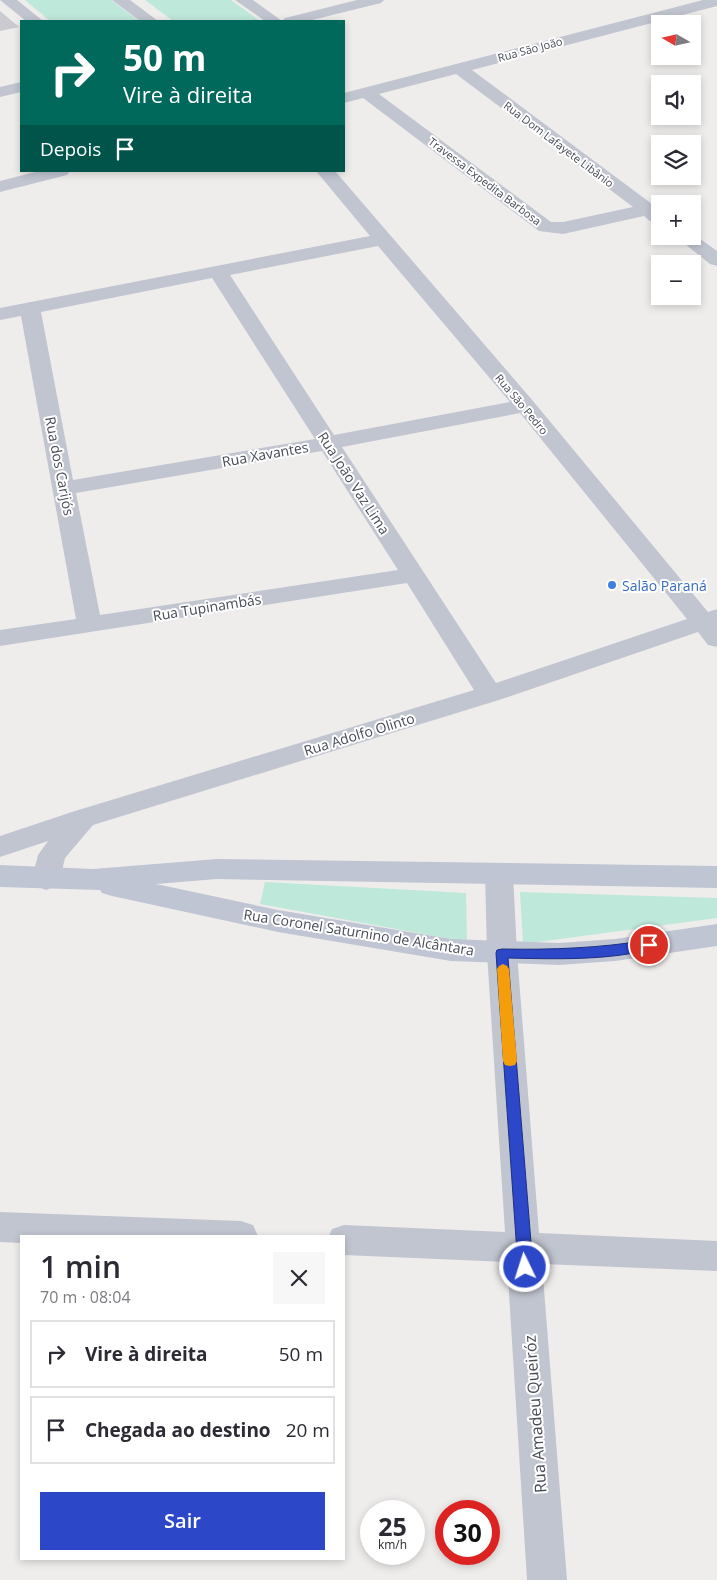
<!DOCTYPE html>
<html lang="pt">
<head>
<meta charset="utf-8">
<style>
	body { margin:0; font-family:"Open Sans",sans-serif; background:#f7f7f7; color:#2b2b33; height:100vh; display:flex; flex-direction:column; font-size:19px; white-space:nowrap }
	* { box-sizing:border-box; margin:0 }
	p { font-size:16px; color:#7c7c81 }
	.icon { flex:none; width:28px; height:28px; fill:none; stroke:currentColor; stroke-width:2; stroke-linecap:round; stroke-linejoin:round }
	.map { position:relative; flex:1; overflow:hidden }
	.side { position:absolute; left:20px; top:1235px; width:325px; height:325px; display:flex; flex-direction:column; background:#fff; border-radius:0px; box-shadow:0 2px 8px #0003 }
	.side>* { flex:none }
	.banner { position:absolute; left:20px; top:20px; width:325px; height:152px; border-radius:0px; box-shadow:0 2px 8px #0003; background:#00695c; color:#fff; overflow:hidden }
	.needle { width:32px; rotate:279deg }
	.tools { position:absolute; left:651px; top:15px; display:grid; gap:10px }
	.tools a { display:grid; place-items:center; width:50px; height:50px; border-radius:0px; background:#fff; box-shadow:0 2px 8px #0003; font-size:25px }
	.speed { position:absolute; left:360px; top:1500px; display:flex; gap:10px; font-size:25px; font-weight:700; text-align:center }
	.speed>* { display:grid; place-content:center; width:65px; height:65px; border-radius:50%; background:#fff; box-shadow:0 2px 8px #0003; line-height:1 }
	.speed small { font-size:12px; font-weight:400 }
	.speed .limit { border:8px solid #d22; background:#fff; color:#111 }
	.pin { position:absolute; display:grid; place-items:center; width:42px; height:42px; color:#fff; margin:-21px; border:2px solid #fff; border-radius:50%; box-shadow:0 1px 5px #0007 }
	.me { position:absolute; width:55px; margin:-28px; rotate:356deg; stroke-linejoin:round; filter:drop-shadow(0 0 4px #0008) }
	.turn { display:flex; align-items:center; gap:18px; height:105px; padding:0 20px; font-size:22px }
	.turn .icon { width:65px; height:65px; stroke-width:2.5 }
	.turn b { display:block; font-size:35px; line-height:42px }
	.then { display:flex; align-items:center; height:48px; padding:0 20px; background:#0003; gap:10px; font-size:19px }
	.round { display:grid; place-items:center; flex:none; width:52px; height:52px; border-radius:0px; background:#f7f7f7 }
	.headline { display:flex; align-items:center; justify-content:space-between; height:85px; padding:0 20px }
	h1 { font-size:30px; font-weight:600; line-height:38px }
	.action { display:flex; gap:10px; margin-top:auto; padding:10px 20px }
	.action a { flex:1; height:58px; border-radius:0px; background:#2c48c8; color:#fff; font-size:20px; font-weight:600; line-height:58px; text-align:center }
	ul { padding:0; list-style:none }
	li { display:flex; align-items:center; gap:15px; height:68px; margin:0 10px 8px; padding:0 10px; border:2px solid #e1e1e2; border-radius:0px }
	li div { flex:1 }
	li b { display:block; font-size:19px }
	li em { font-style:normal }
	.map>svg:first-child { display:block }
	.green { fill:#bee8da }
	.building { fill:#cbcad0 }
	.lines { fill:none; stroke-linecap:round; stroke-linejoin:round }
	.minor { fill:#c1c5d0; fill-rule:evenodd }
	.secondary { fill:#c0c5d3; fill-rule:evenodd }
	.route { fill:#2c48c8; stroke:#1d2f82 }
	.slow { fill:#f59e0b }
	.shop-dot { fill:#3f7fe0; stroke:#fff; stroke-width:2 }
	.labels { text-anchor:middle; dominant-baseline:central; stroke-width:4; stroke-linejoin:round; paint-order:stroke }
	.far-street-label { font-size:11px; fill:#474b57; stroke:#fff }
	.street-label { font-size:14px; fill:#474b57; stroke:#fff }
	.shop-label { font-size:14px; fill:#366cbe; stroke:#fff; text-anchor:start }
	.near-street-label { font-size:16px; fill:#474b57; stroke:#fff }
</style>
</head>
<body>
<div class="map">
<svg width="717" height="1580" viewBox="0 0 717 1580">
	<rect width="100%" height="100%" fill="#efedec"/>
	<g class="green">
		<polygon points="25,0 111,0 139,21 50,21"/>
		<polygon points="145,0 231,0 260,21 173,21"/>
		<polygon points="265,882 466,893 467,942 260,904"/>
		<polygon points="520,892 717,898 717,918 523,944"/>
	</g>
	<polygon class="building" points="0,11 19,27 0,31"/>
	<g class="lines">
		<g class="minor">
			<polygon points="0,0 17,0 43,21 26,21"/>
			<polygon points="112,0 130,0 158,21 140,21"/>
			<polygon points="235,0 253,0 282,21 285,18 357,0 384,0 381,3 308,21 265,21"/>
			<path d="M703 0H717V6L472 70 660 210V222L650 221 644 216 563 234 539 231 363 98 344 103V93ZM456 74 633 207 563 222H551L379 94Z"/>
			<polygon points="21,82 21,92 0,97 0,87"/>
			<polygon points="39,171 70,171 67,175 0,192 0,181"/>
			<path d="M316 171H335L533 401 708 612 717 609V647L708 645 698 632 499 700 93 825 65 858 60 879 56 886 46 890 36 886 32 879 38 855 48 841 0 857V836L75 811 474 690 407 583 0 646V630L76 619 21 316 0 320V308L370 236ZM378 246 510 402 334 435 230 275ZM212 278 315 439 73 480 41 312ZM520 413 687 619 496 683 342 447ZM322 451 398 570 100 615 76 493Z"/>
			<polygon points="692,233 717,251 717,266 710,264 675,236 692,236"/>
			<polygon points="499,864 509,867 513,874 517,953 539,1233 717,1241 717,1271 542,1264 567,1580 527,1580 507,1262 344,1255 344,1236 329,1236 332,1229 344,1225 505,1232 487,953 485,874 489,867"/>
			<polygon points="0,1212 241,1221 253,1225 258,1236 21,1236 21,1243 0,1242"/>
		</g>
		<polygon class="secondary" points="217,859 717,866 717,888 217,879 156,884 278,910 451,939 559,943 615,939 717,924 717,946 615,961 559,965 451,961 278,932 112,896 102,893 100,890 0,887 0,865 93,869"/>
	</g>
	<path class="route" d="M649 940 654 942 655 945 654 948C613 961 551 959 508 958L533 1267 530 1272 525 1274 520 1272 518 1267 496 953 497 950 502 949C552 950 600 948 649 940Z"/>
	<polygon class="slow" points="503,964 507,966 509,969 517,1061 515,1065 510,1066 505,1065 503,1061 497,969 499,966"/>
	<circle class="shop-dot" cx="612" cy="585" r="5"/>
	<g class="labels">
		<g class="far-street-label">
			<text transform="translate(530 49) rotate(-15)">Rua São João</text>
			<text transform="translate(559 144) rotate(37)">Rua Dom Lafayete Libânio</text>
			<text transform="translate(485 181) rotate(37)">Travessa Expedita Barbosa</text>
			<text transform="translate(522 404) rotate(50)">Rua São Pedro</text>
		</g>
		<g class="street-label">
			<text transform="translate(265 454) rotate(-10)">Rua Xavantes</text>
			<text transform="translate(60 466) rotate(79)">Rua dos Carijós</text>
			<text transform="translate(354 483) rotate(57)">Rua João Vaz Lima</text>
			<text transform="translate(207 607) rotate(-9)">Rua Tupinambás</text>
			<text transform="translate(359 734) rotate(-17)">Rua Adolfo Olinto</text>
			<text transform="translate(359 932) rotate(9)">Rua Coronel Saturnino de Alcântara</text>
		</g>
		<g class="shop-label">
			<text x="622" y="585">Salão Paraná</text>
		</g>
		<g class="near-street-label">
			<text transform="translate(535 1414) rotate(-94)">Rua Amadeu Queiróz</text>
		</g>
	</g>
</svg>
<div class="tools">
<a><svg class="needle" viewBox="-14 -14 28 28"><path d="M0-13l5 13h-10z" fill="#e53935"/><path d="M0 13l5-13h-10z" fill="#7c7c81"/></svg></a>
<a><svg class="icon" aria-label="sound" viewBox="0 0 24 24"><path d="M4 9h4l5-4v14l-5-4H4zM17 9q2 3 0 6"/></svg></a>
<a><svg class="icon" aria-label="layers" viewBox="0 0 24 24"><path d="M12 4l9 5-9 5-9-5zM3 14l9 5 9-5"/></svg></a>
<a>+</a>
<a>−</a>
</div>
<div class="speed"><div>25<small>km/h</small></div><div class="limit">30</div></div>
<div class="pin" style="left:649px;top:945px;background:#d93025"><svg class="icon" aria-label="arrive" viewBox="0 0 24 24"><path d="M6 21V4h12l-3 4 3 4H6"/></svg></div>
<svg class="me" style="left:525px;top:1267px" viewBox="-20 -20 40 40"><circle r="17" fill="#2c48c8" stroke="#fff" stroke-width="3"/><path d="M0-11L8 9 0 5-8 9z" fill="#fff"/></svg>
<div class="banner">
<div class="turn"><svg class="icon" aria-label="right" viewBox="0 0 24 24"><path d="M7 20v-9h11M14 6l5 5-5 5"/></svg><div><b>50 m</b>Vire à direita</div></div>
<div class="then">Depois<svg class="icon" aria-label="arrive" viewBox="0 0 24 24"><path d="M6 21V4h12l-3 4 3 4H6"/></svg></div>
</div>
<section class="side">
<div class="headline"><div><h1>1 min</h1><p>70 m · 08:04</p></div><a class="round"><svg class="icon" aria-label="close" viewBox="0 0 24 24"><path d="M6 6l12 12M18 6L6 18"/></svg></a></div>
<ul>
<li><svg class="icon" aria-label="right" viewBox="0 0 24 24"><path d="M7 20v-9h11M14 6l5 5-5 5"/></svg><div><b>Vire à direita</b></div><em>50 m</em></li>
<li><svg class="icon" aria-label="arrive" viewBox="0 0 24 24"><path d="M6 21V4h12l-3 4 3 4H6"/></svg><div><b>Chegada ao destino</b></div><em>20 m</em></li>
</ul>
<div class="action"><a>Sair</a></div>
</section>
</div>
</body>
</html>
